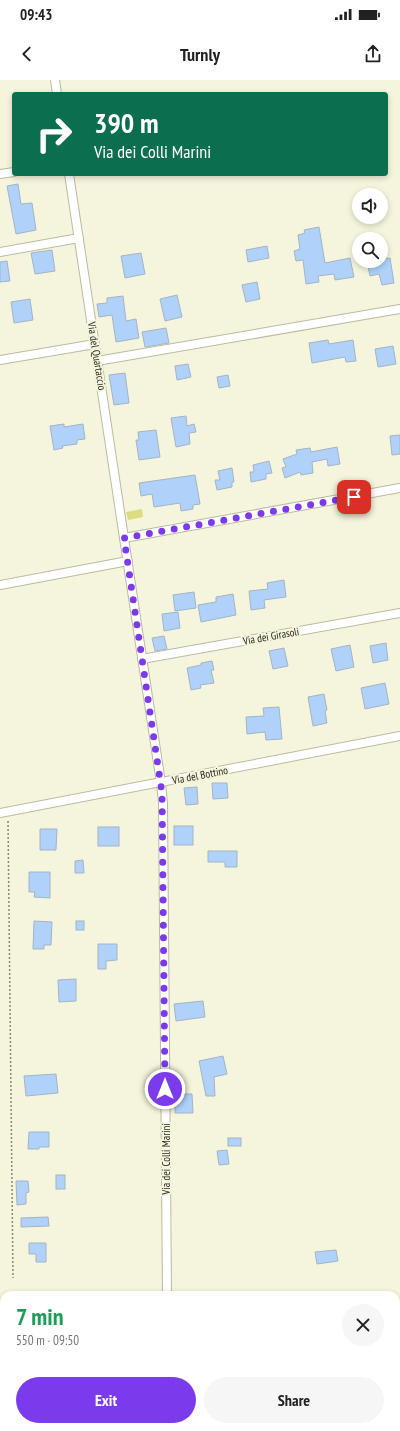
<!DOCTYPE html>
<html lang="en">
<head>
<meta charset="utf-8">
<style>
	body { margin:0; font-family:"PT Sans Narrow",sans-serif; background:#f6f6f6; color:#202124; height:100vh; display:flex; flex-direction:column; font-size:15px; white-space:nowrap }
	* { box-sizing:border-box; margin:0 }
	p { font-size:13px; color:#757577 }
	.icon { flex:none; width:22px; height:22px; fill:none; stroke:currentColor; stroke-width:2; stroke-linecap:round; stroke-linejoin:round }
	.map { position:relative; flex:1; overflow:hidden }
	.details { position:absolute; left:0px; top:1211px; width:400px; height:140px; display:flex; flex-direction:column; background:#fff; border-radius:12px 12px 0 0; box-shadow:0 2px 6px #0003 }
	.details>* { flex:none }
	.guide { position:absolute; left:12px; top:12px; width:376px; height:84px; border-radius:4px; box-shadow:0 2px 6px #0003; background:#0b6e4f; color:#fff; overflow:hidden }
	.tools { position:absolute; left:352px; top:108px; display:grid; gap:8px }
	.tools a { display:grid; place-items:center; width:36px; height:36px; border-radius:50%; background:#fff; box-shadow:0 2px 6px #0003; font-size:20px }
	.pin { position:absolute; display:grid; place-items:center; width:34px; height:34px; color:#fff; margin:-17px; border-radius:8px; box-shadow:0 2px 6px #0006 }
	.me { position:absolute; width:44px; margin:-22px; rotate:0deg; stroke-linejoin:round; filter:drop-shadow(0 0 3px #0008) }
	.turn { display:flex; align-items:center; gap:14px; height:84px; padding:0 16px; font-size:18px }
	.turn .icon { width:52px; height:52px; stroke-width:2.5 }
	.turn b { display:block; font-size:28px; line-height:34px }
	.round { display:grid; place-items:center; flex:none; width:42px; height:42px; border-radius:21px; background:#f6f6f6 }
	.overview { display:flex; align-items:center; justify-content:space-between; height:68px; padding:0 16px }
	h1 { font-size:24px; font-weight:600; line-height:30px; color:#1e9e55 }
	.action { display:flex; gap:8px; margin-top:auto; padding:8px 16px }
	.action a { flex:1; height:46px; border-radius:24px; background:#7c3aed; color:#fff; font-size:16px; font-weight:600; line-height:46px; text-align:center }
	.action a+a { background:#f6f6f6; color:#202124 }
	.status { display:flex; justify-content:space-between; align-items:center; height:28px; padding:0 20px; background:#fff; direction:ltr }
	.status svg { height:11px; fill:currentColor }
	header { display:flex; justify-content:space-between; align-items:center; height:52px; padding:0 16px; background:#fff; font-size:18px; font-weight:600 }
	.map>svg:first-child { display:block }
	.water { fill:#dedc82 }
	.building { fill:#afd1fa; stroke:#a4b4c6 }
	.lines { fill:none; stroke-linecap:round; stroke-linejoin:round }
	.street-casing { stroke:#bbbba4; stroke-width:10 }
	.path { stroke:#888878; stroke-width:1.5; stroke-dasharray:2 2; stroke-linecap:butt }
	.street { stroke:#fff; stroke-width:8 }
	.route { stroke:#7c3aed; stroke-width:7; stroke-dasharray:0 12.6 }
	.labels { text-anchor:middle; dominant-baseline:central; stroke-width:4; stroke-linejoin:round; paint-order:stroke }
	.street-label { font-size:11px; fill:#28281f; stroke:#f5f5dd }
</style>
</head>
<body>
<div class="status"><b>09:43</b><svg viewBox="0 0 49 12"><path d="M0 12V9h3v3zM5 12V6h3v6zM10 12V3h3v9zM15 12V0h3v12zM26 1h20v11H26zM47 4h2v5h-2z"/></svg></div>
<header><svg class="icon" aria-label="back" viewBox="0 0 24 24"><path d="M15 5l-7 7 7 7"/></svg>Turnly<svg class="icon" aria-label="share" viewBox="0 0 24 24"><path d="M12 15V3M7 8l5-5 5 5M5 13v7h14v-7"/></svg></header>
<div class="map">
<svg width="400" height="1351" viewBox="0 0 400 1351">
	<rect width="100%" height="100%" fill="#f5f5dd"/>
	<polygon class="water" points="142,429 143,437 128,440 126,432"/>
	<g class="building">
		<polygon points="18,104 21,124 32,123 36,150 16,154 7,106"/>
		<polygon points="319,147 325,183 350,178 354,197 335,200 334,194 318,196 319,202 306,204 303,180 296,181 294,171 300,169 298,155 305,153 304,150"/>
		<polygon points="267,166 269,178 248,182 246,170"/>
		<polygon points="52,170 55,191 35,194 31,173"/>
		<polygon points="141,173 145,194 125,198 121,176"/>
		<polygon points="390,178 394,203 382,205 379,194 370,196 367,182 381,181 381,179"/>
		<polygon points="7,181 10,201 0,202 0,182"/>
		<polygon points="257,202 260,219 246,222 242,205"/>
		<polygon points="177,215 182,237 165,241 160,219"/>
		<polygon points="123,216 126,241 136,239 139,258 116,262 112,235 99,237 97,224 107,223 107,218"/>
		<polygon points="30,219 33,240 14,243 11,222"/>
		<polygon points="166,248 169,263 145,267 142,252"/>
		<polygon points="328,260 329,264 353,260 356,281 346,282 345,277 312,283 309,263"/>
		<polygon points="393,266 396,284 378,287 375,269"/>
		<polygon points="188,284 191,297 177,300 175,286"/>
		<polygon points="125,293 129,323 114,325 109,295"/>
		<polygon points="228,295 230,306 219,308 217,297"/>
		<polygon points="186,336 187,346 194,344 196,352 189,353 190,364 176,367 171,338"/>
		<polygon points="64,344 64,347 83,344 85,359 77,360 77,364 62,366 63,368 54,370 50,346"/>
		<polygon points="156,350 160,377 139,380 136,360 139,360 138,352"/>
		<polygon points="400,355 400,374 392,375 390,356"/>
		<polygon points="337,367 340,384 328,386 327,379 312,382 313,393 301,395 300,392 285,398 282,388 286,387 283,379 297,374 296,370 310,368 311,372"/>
		<polygon points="269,381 272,393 266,394 266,399 251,402 250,392 254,392 253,385"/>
		<polygon points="232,388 234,402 232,402 232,407 217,410 215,400 220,400 218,391"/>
		<polygon points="195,395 200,424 193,425 193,429 181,431 180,423 154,427 152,414 141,416 139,403"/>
		<polygon points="284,500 286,517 264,520 265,528 251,530 249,511 268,509 267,503"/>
		<polygon points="194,512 196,528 175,531 173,515"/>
		<polygon points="233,514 236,535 201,542 198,525 216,522 216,517"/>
		<polygon points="178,532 180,548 164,551 162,534"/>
		<polygon points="164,556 167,569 155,571 152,558"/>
		<polygon points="386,563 388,580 373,583 370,566"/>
		<polygon points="350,565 354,587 336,591 331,569"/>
		<polygon points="284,568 288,586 273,589 269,571"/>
		<polygon points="212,581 214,590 211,590 214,603 200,605 201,608 191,610 187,588 201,585 201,583"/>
		<polygon points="385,603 389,624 365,629 361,608"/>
		<polygon points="324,614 327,630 325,631 327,643 313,646 308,617"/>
		<polygon points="279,627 282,659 266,660 265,652 247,654 246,637 264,636 263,628"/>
		<polygon points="212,703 227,703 228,718 213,719"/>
		<polygon points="197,707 198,724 186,725 184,708"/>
		<rect x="174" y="746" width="19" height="19"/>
		<rect x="98" y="747" width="21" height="19"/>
		<polygon points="40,749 57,749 56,770 40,770"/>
		<polygon points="208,771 237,771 237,787 225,787 225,782 208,782"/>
		<polygon points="83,780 84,793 75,793 75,781"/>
		<polygon points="29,792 50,792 50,818 34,817 35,812 29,812"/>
		<polygon points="34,841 52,842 51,865 44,865 44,869 33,869"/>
		<rect x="76" y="841" width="8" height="9"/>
		<polygon points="98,864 117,864 117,880 106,881 106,889 98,889"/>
		<polygon points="76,899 76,921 59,922 58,900"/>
		<polygon points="203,921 205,937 176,941 174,924"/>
		<polygon points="223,976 227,994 214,997 215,1016 206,1016 199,981"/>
		<polygon points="56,994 58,1013 26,1016 24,996"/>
		<polygon points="175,1014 192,1014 193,1033 175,1033"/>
		<polygon points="29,1052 49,1052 49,1067 39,1067 39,1069 28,1069"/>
		<rect x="228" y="1058" width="13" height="8"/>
		<polygon points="227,1070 229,1084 219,1085 217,1071"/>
		<rect x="56" y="1095" width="9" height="14"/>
		<polygon points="16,1101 28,1101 29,1112 26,1113 26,1124 17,1125"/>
		<polygon points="48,1137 49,1146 21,1147 21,1138"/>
		<polygon points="29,1163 46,1163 46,1182 36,1182 36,1174 29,1174"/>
		<polygon points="336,1170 338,1181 317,1184 315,1172"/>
	</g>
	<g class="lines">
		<defs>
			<g id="street">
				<polyline points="55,0 57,14"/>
				<polyline points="0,94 14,92"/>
				<polyline points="69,94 124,458"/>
				<polyline points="0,172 79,158"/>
				<polyline points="0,280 95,264"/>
				<polyline points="97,281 400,229"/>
				<polyline points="0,505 128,481"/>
				<polyline points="142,579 400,533"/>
				<polyline points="0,733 400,656"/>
				<polyline points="167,1215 163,723 161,703 124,458 400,408"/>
				<polyline points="167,1347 168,1351"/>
			</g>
		</defs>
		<use href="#street" class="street-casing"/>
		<polyline class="path" points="8,741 13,1198"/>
		<use href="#street" class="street"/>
	</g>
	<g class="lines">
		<polyline class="route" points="165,1009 162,713 124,458 354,417"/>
	</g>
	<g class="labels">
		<g class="street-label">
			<text transform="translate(97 276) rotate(81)">Via del Quartaccio</text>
			<text transform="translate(271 556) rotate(-10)">Via dei Girasoli</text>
			<text transform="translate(200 695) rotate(-11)">Via del Bottino</text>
			<text transform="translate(166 1079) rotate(-90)">Via dei Colli Marini</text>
		</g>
	</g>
</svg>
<div class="tools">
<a><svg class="icon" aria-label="sound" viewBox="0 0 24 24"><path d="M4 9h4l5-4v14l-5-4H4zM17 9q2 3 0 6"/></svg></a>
<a><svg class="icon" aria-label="search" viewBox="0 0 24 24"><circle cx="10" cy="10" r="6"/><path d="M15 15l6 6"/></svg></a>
</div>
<div class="pin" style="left:354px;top:417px;background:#d93025"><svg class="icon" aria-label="arrive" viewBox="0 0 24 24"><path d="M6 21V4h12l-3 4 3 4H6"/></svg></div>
<svg class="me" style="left:165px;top:1009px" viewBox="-20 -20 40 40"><circle r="17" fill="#7c3aed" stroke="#fff" stroke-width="3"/><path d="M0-11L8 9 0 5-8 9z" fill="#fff"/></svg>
<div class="guide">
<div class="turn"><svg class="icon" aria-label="right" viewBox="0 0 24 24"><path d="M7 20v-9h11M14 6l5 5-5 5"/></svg><div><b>390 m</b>Via dei Colli Marini</div></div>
</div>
<section class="details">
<div class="overview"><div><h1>7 min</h1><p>550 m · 09:50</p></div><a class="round"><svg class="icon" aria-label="close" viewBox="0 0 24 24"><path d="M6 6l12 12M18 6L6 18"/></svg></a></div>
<div class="action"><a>Exit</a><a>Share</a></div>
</section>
</div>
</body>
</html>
